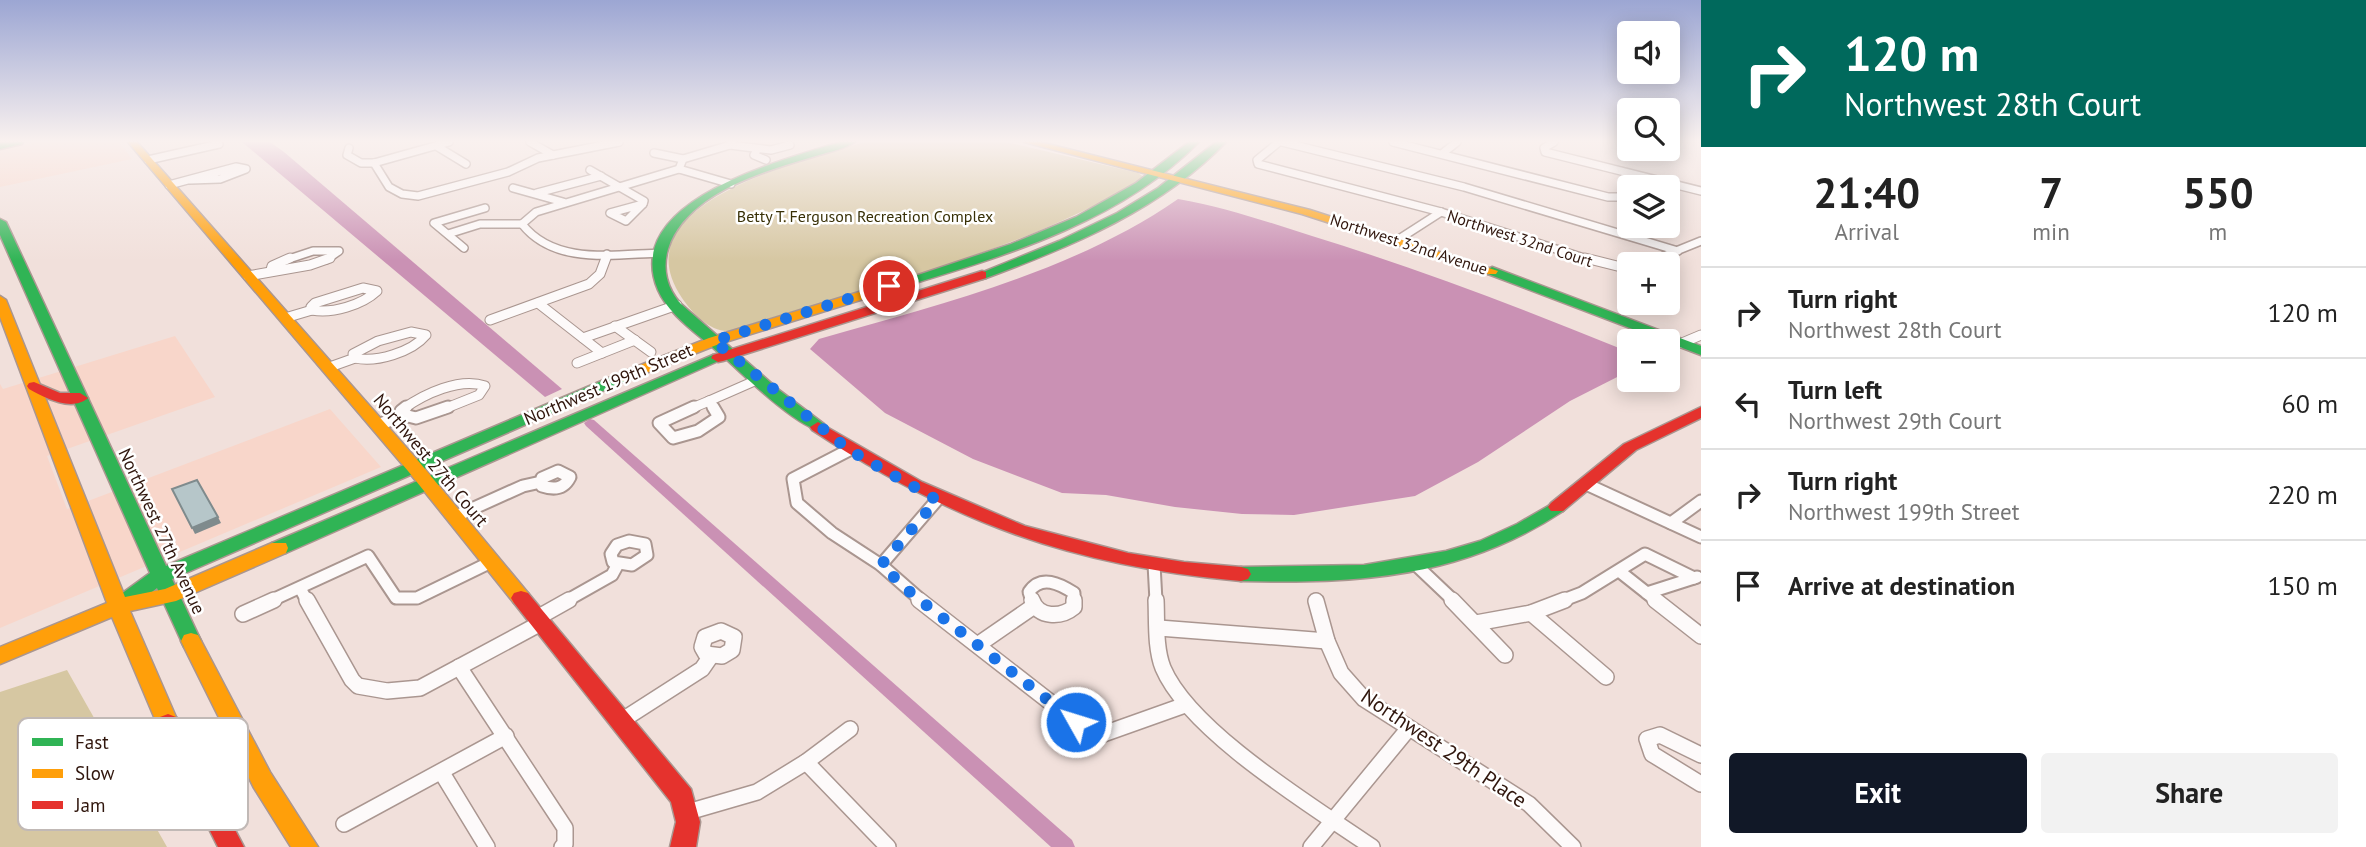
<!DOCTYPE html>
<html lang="en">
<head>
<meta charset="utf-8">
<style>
	body { margin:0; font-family:"PT Sans",sans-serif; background:#f2f2f2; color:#222; height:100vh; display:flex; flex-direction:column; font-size:26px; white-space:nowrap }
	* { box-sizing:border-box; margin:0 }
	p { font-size:23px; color:#767676 }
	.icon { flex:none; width:38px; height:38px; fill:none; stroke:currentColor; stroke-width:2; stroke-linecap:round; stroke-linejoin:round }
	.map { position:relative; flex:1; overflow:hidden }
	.details { display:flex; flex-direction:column; background:#fff; width:665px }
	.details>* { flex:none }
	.guide { background:#00695c; color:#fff; overflow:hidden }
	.tools { position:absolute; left:1617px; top:21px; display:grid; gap:14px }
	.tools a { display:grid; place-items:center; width:63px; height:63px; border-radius:7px; background:#fff; box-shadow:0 4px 18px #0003; font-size:35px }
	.pin { position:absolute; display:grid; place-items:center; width:60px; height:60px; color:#fff; margin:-30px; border:4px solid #fff; border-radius:50%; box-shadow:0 2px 7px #0007 }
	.me { position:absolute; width:77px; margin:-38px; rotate:309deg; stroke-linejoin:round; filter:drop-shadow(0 0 5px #0008) }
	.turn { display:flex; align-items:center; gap:24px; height:147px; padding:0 28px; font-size:32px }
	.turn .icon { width:91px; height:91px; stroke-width:2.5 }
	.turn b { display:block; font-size:49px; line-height:60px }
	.eta { display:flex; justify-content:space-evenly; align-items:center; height:119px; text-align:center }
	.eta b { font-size:42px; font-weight:800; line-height:49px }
	.button { display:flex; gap:14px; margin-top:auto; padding:14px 28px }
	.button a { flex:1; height:80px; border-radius:7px; background:#111827; color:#fff; font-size:28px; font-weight:800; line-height:80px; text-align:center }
	.button a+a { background:#f2f2f2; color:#222 }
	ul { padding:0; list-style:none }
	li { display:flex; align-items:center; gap:21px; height:91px; padding:0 28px; border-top:2px solid #e0e0e0 }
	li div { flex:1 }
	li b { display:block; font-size:26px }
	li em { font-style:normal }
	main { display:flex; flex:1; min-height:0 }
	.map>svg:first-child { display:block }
	.built { fill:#f8d6ca }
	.green { fill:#d6c7a2 }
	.water { fill:#ca91b4 }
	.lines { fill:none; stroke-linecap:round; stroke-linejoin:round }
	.canal { fill:#ca91b4; fill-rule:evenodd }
	.street-far3-casing { stroke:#aa9690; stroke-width:10 }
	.street-far2-casing { stroke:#aa9690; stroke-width:11 }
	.street-far1-casing { stroke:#aa9690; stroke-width:15 }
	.street-casing { stroke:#aa9690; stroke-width:18 }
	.fast-casing { stroke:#aa9690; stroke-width:3 }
	.slow-casing { stroke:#aa9690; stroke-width:3 }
	.jam-casing { stroke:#aa9690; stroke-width:3 }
	.street-far3 { stroke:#fdfafa; stroke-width:7 }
	.street-far2 { stroke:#fdfafa; stroke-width:9 }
	.street-far1 { stroke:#fdfafa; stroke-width:11 }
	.street { stroke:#fdfafa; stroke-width:15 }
	.fast { fill:#30b455; fill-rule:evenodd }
	.slow { fill:#ff9f0a; fill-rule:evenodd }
	.jam { fill:#e5322d; fill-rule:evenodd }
	.shaded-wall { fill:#7f8b8d }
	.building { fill:#b6c6c9; stroke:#7f8b8d; stroke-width:2 }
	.route { stroke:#1a73e8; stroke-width:12; stroke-dasharray:0 21.6 }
	.labels { text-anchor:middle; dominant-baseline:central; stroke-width:5; stroke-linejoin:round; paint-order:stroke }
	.far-park-label { font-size:16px; fill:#383006; stroke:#fff }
	.far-street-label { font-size:16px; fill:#30160d; stroke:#fff }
	.street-label { font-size:18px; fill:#30160d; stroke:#fff }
	.near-street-label { font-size:21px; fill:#30160d; stroke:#fff }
	.key { fill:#fff; stroke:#c1b9b6; stroke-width:2 }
	.key-label { font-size:19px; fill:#30160d }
</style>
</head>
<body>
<main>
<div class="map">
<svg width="1701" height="847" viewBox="0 0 1701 847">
	<rect width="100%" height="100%" fill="#f1e0db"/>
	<g class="built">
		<polygon points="38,142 119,142 132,159 0,187 0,150"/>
		<polygon points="175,336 215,397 47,456 67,509 330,409 381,467 0,628 0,384 3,389"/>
	</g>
	<g class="green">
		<path d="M864 142H1006L1138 173 1145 178C1016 255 870 286 729 331 710 332 692 313 682 298 617 202 805 161 864 142Z"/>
		<polygon points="67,670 167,847 0,847 0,692"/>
	</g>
	<g class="water">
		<polygon points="242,142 270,142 284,152 562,389 545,397"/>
		<path d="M1178 199C1224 207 1268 222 1312 236 1416 268 1518 307 1619 348L1629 355V371L1570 401 1478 462 1415 496 1294 515 1242 514 1175 507 1106 495 1062 493 973 459 885 413 810 349 819 339C940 304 1073 272 1178 199Z"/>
	</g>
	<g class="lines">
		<polygon class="canal" points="590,419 594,420 1072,840 1075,847 1051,847 586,426 584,423"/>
		<defs>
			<g id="street-far3">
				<polyline points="530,142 553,155"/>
				<polyline points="1279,142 1257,160 1258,164 1441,212 1590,260"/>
				<polyline points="1282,142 1464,187 1678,251"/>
				<polyline points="1393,142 1608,197 1629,197"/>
				<polyline points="1554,142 1544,148 1545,152 1701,191"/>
				<polyline points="730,145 771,150 790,145"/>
				<polyline points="438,147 466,164"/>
				<polyline points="349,148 347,155 361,163 374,163 449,142"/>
				<polyline points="757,150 754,155 766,160"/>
				<polyline points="654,153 683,159"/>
				<polyline points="1443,153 1457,142"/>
				<polyline points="148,160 219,144"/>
				<polyline points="374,163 389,187 402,194 418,196 508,172 538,158 619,142"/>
				<polyline points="679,169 731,184"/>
				<polyline points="590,170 644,201 643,204"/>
				<polyline points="169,185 236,167 246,169 220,179 190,180"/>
				<polyline points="513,188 563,202"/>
				<polyline points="537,193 601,176"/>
				<polygon points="643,204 626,221 610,213"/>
				<polyline points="522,224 536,212 679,169 683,159 730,145 730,142"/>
				<path d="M522 224C555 266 615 254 662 253"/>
				<polyline points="448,234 480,224 522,224"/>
				<polyline points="1399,239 1441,212"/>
				<polyline points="464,248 434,223 485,208"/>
				<polyline points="286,260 313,251 339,251 326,260"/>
				<polyline points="605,260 607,254"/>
				<polyline points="1654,260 1701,241"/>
			</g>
			<g id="street-far2">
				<polyline points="1585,258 1629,269"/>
				<polyline points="1643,264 1658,258"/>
				<polyline points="271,270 272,266 290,258"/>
				<polyline points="248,276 310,265 330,258"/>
				<path d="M363 288 377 291C362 305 332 314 312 310L311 307 315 303Z"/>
				<polyline points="538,303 602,353"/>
				<polyline points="285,318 312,310"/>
				<polyline points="490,320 589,284 600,274 606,258"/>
				<polyline points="615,326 651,352"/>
				<path d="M411 332 426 335C412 352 376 363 355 358L353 354 378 341Z"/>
				<polyline points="583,338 677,305"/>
				<polyline points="1682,343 1701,335"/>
				<polyline points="577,363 635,340"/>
				<polyline points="327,368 355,358"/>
				<polyline points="709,401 714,409"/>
				<polyline points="709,401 759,379"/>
				<path d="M403 409C424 394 460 377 485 386L479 395 444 409"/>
				<polyline points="690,409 709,401"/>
			</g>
			<g id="street-far1">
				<polyline points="694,407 659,423 673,438 698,431 719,417 713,407"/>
				<polyline points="404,415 416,418 448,407"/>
				<polyline points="404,415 401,411 406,407"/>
				<polyline points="378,425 404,415"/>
				<polyline points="849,450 793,479 797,503 832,533 881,565 922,601"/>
				<path d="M558 471 570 477C564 489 554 490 542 486V478Z"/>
				<polyline points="1586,484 1701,537"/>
				<polyline points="454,517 523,486 541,482"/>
				<polyline points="1671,523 1701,501"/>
				<polygon points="629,541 645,544 647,555 632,565 613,562 611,554 617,545"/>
				<polyline points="1154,564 1156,601"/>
				<polyline points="1415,564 1454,601"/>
				<polyline points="881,565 937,500"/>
				<polyline points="1619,571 1657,601"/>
				<polyline points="300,588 307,601"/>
				<polyline points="1647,593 1697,577"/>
				<polyline points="270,601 368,556 396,598 417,598 491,562"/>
				<polyline points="566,601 612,575 618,564"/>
				<path d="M1032 601 1029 592C1041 574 1060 584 1074 593V601"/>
				<polyline points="1561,601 1582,593 1645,554 1694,578"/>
			</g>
			<g id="street">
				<polyline points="307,600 352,680 358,686 387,691 420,688 541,623"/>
				<polyline points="919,600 1095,737 1185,705"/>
				<path d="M1032 600C1038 618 1061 618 1074 607V600"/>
				<path d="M1156 600C1157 621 1155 648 1163 668 1190 732 1314 807 1372 847"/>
				<polyline points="1452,600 1505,655"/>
				<polyline points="1655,600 1701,636"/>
				<polyline points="1316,601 1327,641 1341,673 1364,699 1529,804 1573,847"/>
				<polyline points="1531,613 1606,677"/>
				<polyline points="243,614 274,600"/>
				<polyline points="537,618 569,600"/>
				<polyline points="1476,623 1531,613 1565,600"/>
				<polyline points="1159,628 1327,641"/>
				<polygon points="721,631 734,637 732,650 722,656 706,654 702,647 705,637"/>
				<polyline points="979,644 1034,606"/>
				<polyline points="459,667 565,828 565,844 562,847"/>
				<polyline points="621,721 702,669 711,656"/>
				<polyline points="1701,755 1660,735 1647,739 1652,754 1701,784"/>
				<polyline points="806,762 888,847"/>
				<polyline points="442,773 487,847"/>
				<polyline points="688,812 757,792 806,762 850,729"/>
				<polyline points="344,824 506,736"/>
				<polyline points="1311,847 1409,728"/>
			</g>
			<g id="fast">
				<polygon points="23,142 22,144 0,149 0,143"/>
				<path d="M840 142H855C843 150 824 153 809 158 761 172 685 195 668 249 662 269 667 289 681 304L779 390 824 424 826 427 824 430C805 435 741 373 725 358L286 553H272L270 548 272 543 713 355H721C701 336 669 316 658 290 620 200 784 160 840 142Z"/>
				<path d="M1189 142H1199C1116 226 996 258 886 292L882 293 876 289 1011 244 1076 217 1136 183Z"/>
				<path d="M1216 142H1226C1162 209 1072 246 986 278L982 279 976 275 1059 241 1117 213 1158 188Z"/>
				<path d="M0 219 6 222 166 566 618 374 623 373 630 377 628 380 172 579 201 641 198 647 191 649 184 647 157 588C145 597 132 612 117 607L114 602 117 597 150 573 0 235Z"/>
				<polygon points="1492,267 1701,346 1701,355 1488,274 1486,271"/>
				<path d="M1557 501 1563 503 1566 507 1563 511C1462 578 1359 584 1241 581L1234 579 1231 574 1234 569 1241 567 1364 565 1446 551 1480 541 1517 524Z"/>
			</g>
			<g id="slow">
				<polygon points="128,142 137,142 420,463 528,593 531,598 528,603 521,605 514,603 408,471"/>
				<polygon points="1024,142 1040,142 1310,210 1498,271 1496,274 1488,274 1302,214"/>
				<polygon points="882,285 886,286 886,292 719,344 628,380 623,381 616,377 618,374 709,338"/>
				<polygon points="0,296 6,300 125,597 165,589 272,543 286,543 288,548 286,553 176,601 130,611 179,724 176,731 168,734 160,731 112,617 0,664 0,647 107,603 0,317"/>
				<polygon points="191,633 198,635 270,772 318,847 291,847 254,788 181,641 184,635"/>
			</g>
			<g id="jam">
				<polygon points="982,271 986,272 986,278 723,361 718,362 711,358 713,355"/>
				<path d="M34 382 60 393H80L88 398C72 412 45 398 29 389L27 386 29 383Z"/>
				<polygon points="1701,407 1701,418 1636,450 1563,511 1551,511 1548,507 1551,503 1624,444"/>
				<path d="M818 422 922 482 1025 526 1128 553 1184 562 1241 567 1248 569 1251 574 1248 579 1241 581C1073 566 953 523 812 430L810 427Z"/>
				<polygon points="521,591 528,593 691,789 700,822 696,847 670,847 676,822 671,802 514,603 511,598 514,593"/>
				<polygon points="168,714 176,717 244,847 218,847 157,724 160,717"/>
			</g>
		</defs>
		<use href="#street-far3" class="street-far3-casing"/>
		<use href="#street-far2" class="street-far2-casing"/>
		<use href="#street-far1" class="street-far1-casing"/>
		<use href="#street" class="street-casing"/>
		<use href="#fast" class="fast-casing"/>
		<use href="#slow" class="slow-casing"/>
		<use href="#jam" class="jam-casing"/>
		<use href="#street-far3" class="street-far3"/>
		<use href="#street-far2" class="street-far2"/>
		<use href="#street-far1" class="street-far1"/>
		<use href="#street" class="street"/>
		<use href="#fast" class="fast"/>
		<use href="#slow" class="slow"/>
		<use href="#jam" class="jam"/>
	</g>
	<polygon class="shaded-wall" points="218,517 221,523 195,534 192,528"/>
	<polygon class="building" points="197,480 218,517 192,528 172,489"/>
	<linearGradient id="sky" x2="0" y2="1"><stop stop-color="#9ca6d3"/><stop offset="0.54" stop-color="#f9f1ef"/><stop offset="1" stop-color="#f9f1ef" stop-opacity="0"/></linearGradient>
	<rect width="1701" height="261" fill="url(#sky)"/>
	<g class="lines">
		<polyline class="route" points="889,286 714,341 849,450 937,500 881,565 911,593 1076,722"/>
	</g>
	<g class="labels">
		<g class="far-park-label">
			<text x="865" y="216">Betty T. Ferguson Recreation Complex</text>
		</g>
		<g class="far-street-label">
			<text transform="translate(1520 238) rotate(18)">Northwest 32nd Court</text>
			<text transform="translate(1409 244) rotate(18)">Northwest 32nd Avenue</text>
		</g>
		<g class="street-label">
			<text transform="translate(608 384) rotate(-23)">Northwest 199th Street</text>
			<text transform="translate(431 460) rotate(50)">Northwest 27th Court</text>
			<text transform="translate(162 531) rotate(65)">Northwest 27th Avenue</text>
		</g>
		<g class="near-street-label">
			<text transform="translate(1444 748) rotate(34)">Northwest 29th Place</text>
		</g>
	</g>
	<rect x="18" y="718" width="230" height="112" rx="10" class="key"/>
	<rect x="32" y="738" width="31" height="8" fill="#30b455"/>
	<rect x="32" y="769" width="31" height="9" fill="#ff9f0a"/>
	<rect x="32" y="801" width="31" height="8" fill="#e5322d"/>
	<g class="key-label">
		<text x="75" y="749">Fast</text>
		<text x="75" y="780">Slow</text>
		<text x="75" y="812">Jam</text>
	</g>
</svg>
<div class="tools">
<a><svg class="icon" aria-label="sound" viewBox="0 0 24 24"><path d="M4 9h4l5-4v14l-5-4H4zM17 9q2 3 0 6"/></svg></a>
<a><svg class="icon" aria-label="search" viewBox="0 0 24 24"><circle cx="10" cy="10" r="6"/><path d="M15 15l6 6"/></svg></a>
<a><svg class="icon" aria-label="layers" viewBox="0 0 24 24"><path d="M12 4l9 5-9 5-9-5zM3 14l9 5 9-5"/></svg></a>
<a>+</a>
<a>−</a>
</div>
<div class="pin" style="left:889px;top:286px;background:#d93025"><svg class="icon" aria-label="arrive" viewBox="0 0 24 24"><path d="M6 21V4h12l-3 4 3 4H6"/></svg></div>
<svg class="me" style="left:1076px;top:722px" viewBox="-20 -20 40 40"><circle r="17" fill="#1a73e8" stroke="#fff" stroke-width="3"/><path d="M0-11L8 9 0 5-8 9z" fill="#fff"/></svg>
</div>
<section class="details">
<div class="guide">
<div class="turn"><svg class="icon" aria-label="right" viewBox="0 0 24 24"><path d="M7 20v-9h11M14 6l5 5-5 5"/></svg><div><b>120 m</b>Northwest 28th Court</div></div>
</div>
<div class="eta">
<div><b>21:40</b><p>Arrival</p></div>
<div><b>7</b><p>min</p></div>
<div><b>550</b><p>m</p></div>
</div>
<ul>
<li><svg class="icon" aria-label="right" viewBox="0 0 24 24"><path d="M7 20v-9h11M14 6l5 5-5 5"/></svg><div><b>Turn right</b><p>Northwest 28th Court</p></div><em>120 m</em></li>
<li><svg class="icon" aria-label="left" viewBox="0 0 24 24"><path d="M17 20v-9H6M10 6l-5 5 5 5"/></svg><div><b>Turn left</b><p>Northwest 29th Court</p></div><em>60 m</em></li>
<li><svg class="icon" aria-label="right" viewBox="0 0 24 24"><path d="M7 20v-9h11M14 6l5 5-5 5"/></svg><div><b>Turn right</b><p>Northwest 199th Street</p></div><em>220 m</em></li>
<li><svg class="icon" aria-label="arrive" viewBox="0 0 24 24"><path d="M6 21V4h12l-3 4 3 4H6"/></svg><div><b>Arrive at destination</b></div><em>150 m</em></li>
</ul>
<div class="button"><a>Exit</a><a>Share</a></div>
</section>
</main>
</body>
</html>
